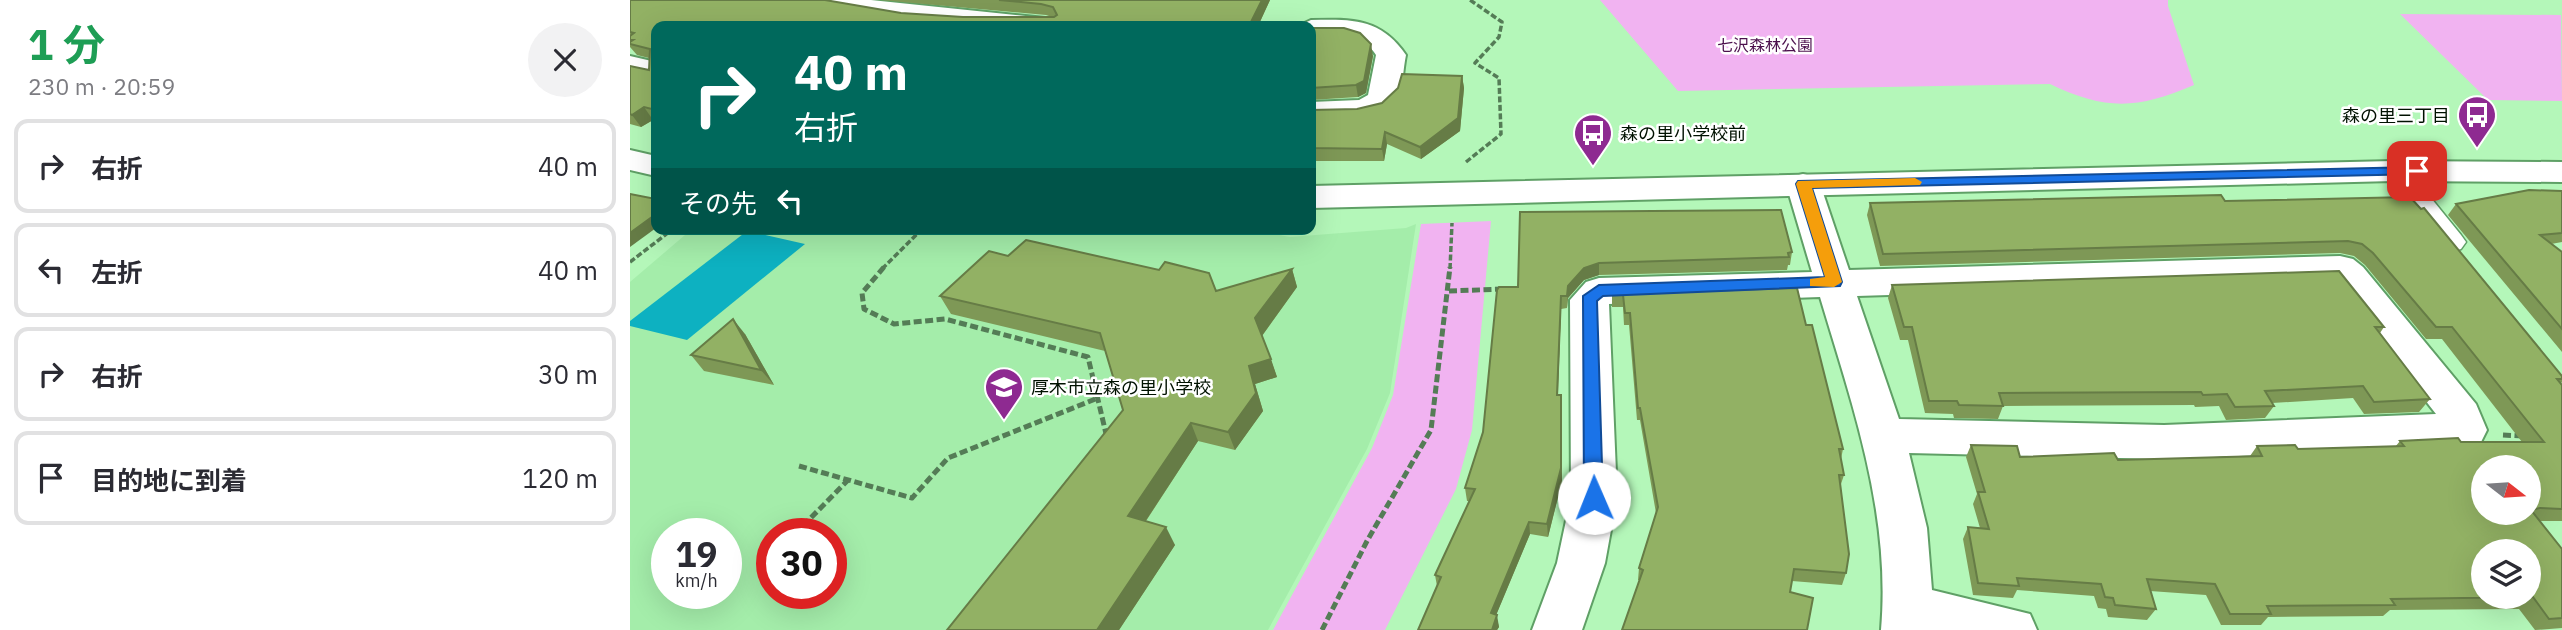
<!DOCTYPE html>
<html lang="ja">
<head>
<meta charset="utf-8">
<style>
	body { margin:0; font-family:"IBM Plex Sans","Noto Sans JP",sans-serif; background:#f2f2f3; color:#2b2b33; height:100vh; display:flex; flex-direction:column; font-size:26px; white-space:nowrap }
	* { box-sizing:border-box; margin:0 }
	p { font-size:23px; color:#7c7c81 }
	.icon { flex:none; width:38px; height:38px; fill:none; stroke:currentColor; stroke-width:2; stroke-linecap:round; stroke-linejoin:round }
	.map { position:relative; flex:1; overflow:hidden }
	.side { display:flex; flex-direction:column; background:#fff; width:630px }
	.side>* { flex:none }
	.guide { position:absolute; left:21px; top:21px; width:665px; height:214px; border-radius:14px; box-shadow:0 7px 28px #0002; background:#00695c; color:#fff; overflow:hidden }
	.needle { width:46px; rotate:107deg }
	.controls { position:absolute; left:1841px; top:455px; display:grid; gap:14px }
	.controls a { display:grid; place-items:center; width:70px; height:70px; border-radius:50%; background:#fff; box-shadow:0 7px 28px #0002; font-size:35px }
	.speed { position:absolute; left:21px; top:518px; display:flex; gap:14px; font-size:35px; font-weight:700; text-align:center }
	.speed>* { display:grid; place-content:center; width:91px; height:91px; border-radius:50%; background:#fff; box-shadow:0 7px 28px #0002; line-height:1 }
	.speed small { font-size:18px; font-weight:400 }
	.speed .limit { border:10px solid #d22; background:#fff; color:#111 }
	.pin { position:absolute; display:grid; place-items:center; width:60px; height:60px; color:#fff; margin:-30px; border-radius:14px; box-shadow:0 4px 10px #0006 }
	.me { position:absolute; width:77px; margin:-38px; rotate:359deg; stroke-linejoin:round; filter:drop-shadow(0 0 5px #0008) }
	.turn { display:flex; align-items:center; gap:24px; height:147px; padding:0 28px; font-size:32px }
	.turn .icon { width:91px; height:91px; stroke-width:2.5 }
	.turn b { display:block; font-size:49px; line-height:60px }
	.then { display:flex; align-items:center; height:66px; padding:0 28px; background:#0003; gap:14px; font-size:26px }
	.round { display:grid; place-items:center; flex:none; width:74px; height:74px; border-radius:37px; background:#f2f2f3 }
	.overview { display:flex; align-items:center; justify-content:space-between; height:119px; padding:0 28px }
	h1 { font-size:42px; font-weight:700; line-height:52px; color:#1e9e55 }
	ul { padding:0; list-style:none }
	li { display:flex; align-items:center; gap:21px; height:94px; margin:0 14px 10px; padding:0 14px; border:4px solid #e1e1e2; border-radius:14px }
	li div { flex:1 }
	li b { display:block; font-size:26px }
	li em { font-style:normal }
	main { display:flex; flex:1; min-height:0 }
	.map>svg:first-child { display:block }
	.built { fill:#a4edaa; fill-rule:evenodd }
	.green { fill:#f1b3f1 }
	.water { fill:#0db1c1 }
	.lines { fill:none; stroke-linecap:round; stroke-linejoin:round }
	.pedestrian-casing { stroke:#5fa066; stroke-width:3 }
	.minor-casing { stroke:#5fa066; stroke-width:4 }
	.tertiary-casing { stroke:#5fa066; stroke-width:4 }
	.path-far1 { stroke:#547c56; stroke-width:3.5; stroke-dasharray:6 2.5; stroke-linecap:butt }
	.path { stroke:#547c56; stroke-width:5; stroke-dasharray:8 3.5; stroke-linecap:butt }
	.pedestrian { fill:#fff; fill-rule:evenodd }
	.minor { fill:#fff; fill-rule:evenodd }
	.tertiary { fill:#fff; fill-rule:evenodd }
	.wall { fill:#7e9856 }
	.shaded-wall { fill:#667c46 }
	.building { fill:#92b164; stroke:#667c46; stroke-width:2; fill-rule:evenodd }
	.route { fill:#1a73e8; stroke:#114b97; stroke-width:2 }
	.slow { fill:#f59e0b }
	.labels { text-anchor:middle; dominant-baseline:central; stroke-width:5; stroke-linejoin:round; paint-order:stroke }
	.far-park-label { font-size:16px; fill:#4b104d; stroke:#fff }
	.poi-label { font-size:18px; fill:#010; stroke:#fff; text-anchor:start }
</style>
</head>
<body>
<main>
<section class="side">
<div class="overview"><div><h1>1 分</h1><p>230 m · 20:59</p></div><a class="round"><svg class="icon" aria-label="close" viewBox="0 0 24 24"><path d="M6 6l12 12M18 6L6 18"/></svg></a></div>
<ul>
<li><svg class="icon" aria-label="right" viewBox="0 0 24 24"><path d="M7 20v-9h11M14 6l5 5-5 5"/></svg><div><b>右折</b></div><em>40 m</em></li>
<li><svg class="icon" aria-label="left" viewBox="0 0 24 24"><path d="M17 20v-9H6M10 6l-5 5 5 5"/></svg><div><b>左折</b></div><em>40 m</em></li>
<li><svg class="icon" aria-label="right" viewBox="0 0 24 24"><path d="M7 20v-9h11M14 6l5 5-5 5"/></svg><div><b>右折</b></div><em>30 m</em></li>
<li><svg class="icon" aria-label="arrive" viewBox="0 0 24 24"><path d="M6 21V4h12l-3 4 3 4H6"/></svg><div><b>目的地に到着</b></div><em>120 m</em></li>
</ul>
</section>
<div class="map">
<svg width="1932" height="630" viewBox="0 0 1932 630">
	<rect width="100%" height="100%" fill="#b4f7b9"/>
	<path class="built" d="M786 224 760 393 737 449 638 630H0V282L62 229 622 230 660 237 776 228ZM37 534H96V593H37ZM142 534H201V593H142Z"/>
	<g class="green">
		<path d="M970 0H1538V6L1564 85C1508 109 1476 111 1420 84L1048 91Z"/>
		<polygon points="1770,14 1931,15 1932,101 1858,100"/>
		<polygon points="861,221 842,430 826,489 755,630 643,630 742,448 763,395 791,224"/>
	</g>
	<polygon class="water" points="117,231 175,244 57,340 0,326 0,321"/>
	<g class="lines">
		<defs>
			<polygon id="pedestrian" points="1778,179 1788,182 1831,235 1836,242 1831,249 1821,252 1811,249 1768,194 1764,188 1768,182"/>
			<g id="minor">
				<path d="M183 0H241L415 18 425 20 429 26C349 30 266 25 187 6Z"/>
				<path d="M681 20C722 19 751 18 776 55 773 69 773 86 768 99 759 123 702 120 681 120V102L729 100 738 95 746 55C732 33 704 36 681 36V26H668Z"/>
				<polygon points="0,56 26,62 26,80 0,74"/>
				<path d="M1173 174 1185 177 1190 184 1219 270 1710 256 1723 259 1733 267 1846 404 1857 430 1851 442 1836 447 1534 459 1279 453 1297 528 1302 590 1400 614 1407 630H1251C1261 514 1223 407 1190 297L979 304 987 497 975 563 952 630H902L927 563 941 497 940 300 956 282 969 278 1182 272 1156 184 1161 177ZM1702 281 1806 414 1534 425 1269 419 1227 296Z"/>
			</g>
			<g id="tertiary">
				<polygon points="0,150 26,156 26,176 0,170"/>
				<polygon points="1763,161 1932,162 1932,182 1763,181 681,208 681,186"/>
			</g>
		</defs>
		<use href="#pedestrian" class="pedestrian-casing"/>
		<use href="#minor" class="minor-casing"/>
		<use href="#tertiary" class="tertiary-casing"/>
		<g class="path-far1">
			<polyline points="836,162 871,134 869,78 845,63 869,37 872,22 840,0"/>
			<polyline points="0,262 43,229"/>
			<polyline points="252,269 292,229"/>
			<polyline points="820,269 822,223"/>
		</g>
		<g class="path">
			<polyline points="254,267 232,293 234,309 264,324 315,319 458,357 477,438"/>
			<polyline points="819,291 874,289"/>
			<polyline points="1873,435 1893,436"/>
			<polyline points="169,466 282,498 318,458 468,398"/>
			<polyline points="165,534 218,480"/>
			<polyline points="692,630 737,541 801,430 820,267"/>
		</g>
		<use href="#pedestrian" class="pedestrian"/>
		<use href="#minor" class="minor"/>
		<use href="#tertiary" class="tertiary"/>
	</g>
	<g class="wall">
		<polygon points="0,0 271,13 333,17 422,17 416,15 250,0 640,0 628,26 26,26 26,120 23,120 11,127 0,124 0,66 19,70 19,58 7,55 0,47"/>
		<polygon points="681,28 743,56 736,93 728,97 681,100"/>
		<polygon points="832,76 834,88 830,131 791,159 757,144 754,161 681,161 681,110 727,109 752,103"/>
		<polygon points="1932,191 1932,242 1921,244 1932,252 1932,352 1818,215 1826,204"/>
		<polygon points="1780,197 1932,376 1932,382 1931,383 1932,385 1932,521 1909,521 1932,549 1932,628 1905,630 1889,609 1760,610 1753,616 1638,617 1631,625 1591,625 1576,595 1520,591 1526,609 1517,620 1478,617 1476,609 1468,608 1464,596 1387,590 1383,598 1343,595 1333,539 1338,527 1350,528 1343,504 1347,494 1336,457 1341,445 1390,457 1488,460 1620,456 1627,446 1668,449 1765,447 1770,441 1892,442 1812,339 1796,339 1735,265 1724,256 1710,253 1250,266 1237,215 1240,203 1595,201"/>
		<polygon points="890,212 1162,252 1160,265 1158,265 1157,270 969,275 954,280 938,298 937,308 931,309 928,395 932,481 918,537 900,534 866,615 869,627 867,630 788,630 807,586 805,575 840,501 837,501 835,488 853,432 888,287"/>
		<polygon points="378,256 586,291 662,269 667,287 632,336 647,377 625,384 633,411 605,450 568,441 516,521 545,545 489,630 317,630 493,410 475,351 321,314 310,296"/>
		<polygon points="1262,285 1754,327 1750,333 1800,399 1789,412 1734,414 1723,398 1642,403 1644,406 1635,418 1596,420 1589,406 1565,407 1564,405 1373,406 1368,419 1324,418 1323,414 1295,413 1278,340 1270,340 1258,298"/>
		<polygon points="1167,288 1176,325 1213,449 1211,459 1214,475 1210,487 1216,573 1212,585 1162,581 1008,580 1009,568 1026,513 1010,420 1007,420 999,325 994,325 993,307 982,307 982,294"/>
		<polygon points="115,334 144,385 74,371 61,355"/>
	</g>
	<g class="shaded-wall">
		<polygon points="632,0 640,0 628,26 619,26"/>
		<polygon points="741,44 743,56 736,93 728,97 726,85"/>
		<polygon points="832,76 834,88 830,131 791,159 790,147"/>
		<polygon points="14,107 23,120 11,127 2,115"/>
		<polygon points="755,132 757,144 754,161 752,149"/>
		<polygon points="26,214 26,228 0,247 0,233"/>
		<polygon points="969,263 969,275 954,280 938,298 937,308 938,286 954,268"/>
		<polygon points="662,269 667,287 631,337 625,318"/>
		<polygon points="931,296 931,309 927,408 927,395"/>
		<polygon points="103,319 115,334 144,385 131,370"/>
		<polygon points="641,359 647,377 625,384 633,411 605,450 598,432 619,366"/>
		<polygon points="931,395 932,481 918,537 917,524"/>
		<polygon points="561,423 568,441 507,534 498,516"/>
		<polygon points="899,522 900,534 862,625 861,613"/>
		<polygon points="536,527 545,545 489,630 467,630"/>
		<polygon points="867,615 869,627 867,630 862,630"/>
	</g>
	<g class="building">
		<polygon points="0,0 195,0 271,13 333,17 424,17 427,15 423,7 411,4 369,0 632,0 619,26 26,26 26,110 14,107 2,115 0,114 0,66 19,70 20,49 0,44 0,42 3,40 0,40 0,36 4,33 0,32"/>
		<polygon points="681,28 714,28 730,33 741,44 734,81 726,85 681,88"/>
		<polygon points="772,74 832,76 828,118 790,147 755,132 752,149 681,148 681,110 727,109 752,103 768,88"/>
		<polygon points="1899,190 1932,191 1932,233 1910,235 1932,252 1932,329 1826,204"/>
		<polygon points="0,194 26,199 26,214 0,233"/>
		<path d="M1591 195 1595 201 1780 197 1791 209 1794 208 1932 376V379H1927L1932 385V509L1910 508 1901 510 1932 549V618L1919 619 1903 597 1761 599 1765 605 1637 606 1641 614H1600L1585 584 1517 579 1526 609 1485 605 1483 598 1475 597 1471 584 1387 578 1389 586 1348 583 1338 527 1359 529 1348 492H1355L1341 445 1387 446 1390 457 1484 453 1488 460 1632 456 1627 446 1665 445 1668 449 1774 446 1770 441 1828 438 1831 442H1914L1822 327H1806L1743 253 1732 244 1718 241 1253 254 1240 203ZM1853 467H1899V513H1853ZM1853 551H1899V597H1853Z"/>
		<polygon points="1151,210 1162,252 1158,253 1159,257 969,263 954,268 938,286 937,296 931,296 927,395 931,395 931,468 917,524 899,522 861,613 867,615 862,630 788,630 811,577 805,575 845,489 835,488 853,432 867,290 869,287 888,287 890,212"/>
		<polygon points="396,240 529,270 535,262 579,273 586,291 662,269 625,318 641,359 619,366 626,393 598,432 561,423 498,516 536,527 467,630 317,630 493,410 470,333 310,296 359,251 378,256"/>
		<polygon points="1709,271 1754,327 1745,327 1800,399 1744,402 1733,386 1635,391 1644,406 1605,407 1597,394 1573,395 1571,392 1369,393 1373,406 1329,405 1327,401 1299,401 1282,327 1274,327 1262,285"/>
		<polygon points="1167,288 1176,325 1182,325 1213,449 1209,449 1214,475 1209,475 1219,554 1216,573 1164,569 1160,592 1183,598 1177,630 992,630 1013,570 1009,568 1028,507 1010,408 1008,408 1000,313 995,313 993,295 982,294"/>
		<polygon points="103,319 131,370 61,355"/>
	</g>
	<polygon class="route" points="1787,167 1792,168 1792,174 1182,188 1212,282 1210,286 973,296 967,301 973,498 970,503 957,503 954,498 953,296 969,285 1195,277 1166,184 1168,181"/>
	<polygon class="slow" points="1285,178 1292,182 1290,185 1182,188 1212,282 1204,287 1180,286 1180,279 1195,277 1166,184 1168,181"/>
	<defs>
		<symbol id="bus-pin" viewBox="-11 -11 22 30"><path d="M0 17L-7.5 6A9.5 9.5 0 1 1 7.5 6Z" fill="#8e2a91" stroke="#fff"/><path d="M-5-6H5V4H4V6H2V4H-2V6H-4V4H-5ZM-3.5-4V0h7V-4ZM-3.5 1.2v1.5H-2V1.2ZM2 1.2v1.5H3.5V1.2Z" fill="#fff"/></symbol>
		<symbol id="school-pin" viewBox="-11 -11 22 30"><path d="M0 17L-7.5 6A9.5 9.5 0 1 1 7.5 6Z" fill="#8e2a91" stroke="#fff"/><path d="M0-5L7-2L0 1L-7-2ZM-4 1L0 2.5L4 1V4Q0 6-4 4Z" fill="#fff"/></symbol>
	</defs>
	<g fill-rule="evenodd">
		<use href="#bus-pin" x="1825" y="93" width="44" height="60"/>
		<use href="#bus-pin" x="941" y="111" width="44" height="60"/>
		<use href="#school-pin" x="352" y="365" width="44" height="60"/>
	</g>
	<g class="labels">
		<g class="far-park-label">
			<text x="1135" y="45">七沢森林公園</text>
		</g>
		<g class="poi-label">
			<text x="1820" y="115" text-anchor="end">森の里三丁目</text>
			<text x="990" y="133">森の里小学校前</text>
			<text x="401" y="387">厚木市立森の里小学校</text>
		</g>
	</g>
</svg>
<div class="controls">
<a><svg class="needle" viewBox="-14 -14 28 28"><path d="M0-13l5 13h-10z" fill="#e53935"/><path d="M0 13l5-13h-10z" fill="#7c7c81"/></svg></a>
<a><svg class="icon" aria-label="layers" viewBox="0 0 24 24"><path d="M12 4l9 5-9 5-9-5zM3 14l9 5 9-5"/></svg></a>
</div>
<div class="speed"><div>19<small>km/h</small></div><div class="limit">30</div></div>
<div class="pin" style="left:1787px;top:171px;background:#d93025"><svg class="icon" aria-label="arrive" viewBox="0 0 24 24"><path d="M6 21V4h12l-3 4 3 4H6"/></svg></div>
<svg class="me" style="left:964px;top:498px" viewBox="-20 -20 40 40"><circle r="19" fill="#fff"/><path d="M0-13L10 11 0 6-10 11z" fill="#1a73e8"/></svg>
<div class="guide">
<div class="turn"><svg class="icon" aria-label="right" viewBox="0 0 24 24"><path d="M7 20v-9h11M14 6l5 5-5 5"/></svg><div><b>40 m</b>右折</div></div>
<div class="then">その先<svg class="icon" aria-label="left" viewBox="0 0 24 24"><path d="M17 20v-9H6M10 6l-5 5 5 5"/></svg></div>
</div>
</div>
</main>
</body>
</html>
